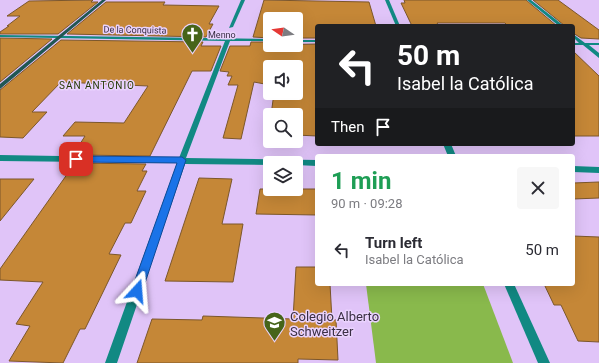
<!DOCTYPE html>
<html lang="en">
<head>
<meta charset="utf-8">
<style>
	body { margin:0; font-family:Roboto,sans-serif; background:#f7f7f7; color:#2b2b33; height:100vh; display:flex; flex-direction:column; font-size:15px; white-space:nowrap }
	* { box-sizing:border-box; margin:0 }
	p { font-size:13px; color:#7c7c81 }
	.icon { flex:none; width:22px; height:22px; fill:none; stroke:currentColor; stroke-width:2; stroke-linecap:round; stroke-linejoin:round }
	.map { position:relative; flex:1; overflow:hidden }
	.drawer { position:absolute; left:315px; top:154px; width:260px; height:132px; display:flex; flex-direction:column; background:#fff; border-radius:4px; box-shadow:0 4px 16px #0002 }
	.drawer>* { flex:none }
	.hud { position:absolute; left:315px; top:24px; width:260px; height:122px; border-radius:4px; box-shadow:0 4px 16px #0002; background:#202124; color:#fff; overflow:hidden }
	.needle { width:26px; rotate:283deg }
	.fabs { position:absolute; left:263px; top:12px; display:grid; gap:8px }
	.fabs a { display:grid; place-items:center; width:40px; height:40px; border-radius:4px; background:#fff; box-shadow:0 4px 16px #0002; font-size:20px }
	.pin { position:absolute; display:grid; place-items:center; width:34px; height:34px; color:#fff; margin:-17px; border-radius:8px; box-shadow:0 2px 6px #0006 }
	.me { position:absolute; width:44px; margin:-22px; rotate:19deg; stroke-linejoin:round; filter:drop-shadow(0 0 3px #0008) }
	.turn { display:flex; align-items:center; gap:14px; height:84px; padding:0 16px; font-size:18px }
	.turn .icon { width:52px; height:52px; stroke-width:2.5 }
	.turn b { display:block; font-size:28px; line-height:34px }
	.then { display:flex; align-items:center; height:38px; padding:0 16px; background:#0003; gap:8px; font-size:15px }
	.round { display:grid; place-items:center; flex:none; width:42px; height:42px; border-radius:4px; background:#f7f7f7 }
	.overview { display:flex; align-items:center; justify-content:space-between; height:68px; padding:0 16px }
	h1 { font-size:24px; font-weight:700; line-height:30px; color:#1e9e55 }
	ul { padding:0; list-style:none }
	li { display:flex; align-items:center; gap:12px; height:56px; padding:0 16px }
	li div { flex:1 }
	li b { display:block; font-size:15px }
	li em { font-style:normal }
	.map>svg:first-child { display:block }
	.green { fill:#89b94c }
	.building { fill:#c58737; stroke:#7c572a }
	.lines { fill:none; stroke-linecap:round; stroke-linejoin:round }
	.street { fill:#118983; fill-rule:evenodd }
	.secondary { fill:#205753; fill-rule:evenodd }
	.route { fill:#1a73e8; stroke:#114b97 }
	.labels { text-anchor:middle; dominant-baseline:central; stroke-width:3; stroke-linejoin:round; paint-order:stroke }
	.far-street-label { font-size:9px; fill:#3a2f44; stroke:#ead3fe }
	.far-poi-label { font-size:9px; fill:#3a2f44; stroke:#ead3fe; text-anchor:start }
	.far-neighbourhood-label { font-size:10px; letter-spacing:1px; fill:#253a04; stroke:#ead3fe }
	.near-poi-label { font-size:13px; fill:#3a2f44; stroke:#ead3fe; text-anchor:start }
</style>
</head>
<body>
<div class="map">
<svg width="599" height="363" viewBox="0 0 599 363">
	<rect width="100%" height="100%" fill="#e0c4f8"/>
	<polygon class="green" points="366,284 483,284 513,363 376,363"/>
	<g class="building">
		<polygon points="93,0 91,2 98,2 58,34 0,34 0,32 9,26 7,26 20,16 7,16 29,1"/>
		<polygon points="264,0 369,2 376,26 317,26 317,38 296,38 296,19 270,19 270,38 253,37"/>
		<polygon points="404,0 526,0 557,26 508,26 505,23 437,23 439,26 412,26 401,3 405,3"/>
		<polygon points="533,0 558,0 599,30 599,39 581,38 573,33 573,26 565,26"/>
		<polygon points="106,2 165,2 163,5 219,6 209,24 213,24 206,37 67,34"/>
		<polygon points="0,38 52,39 0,82"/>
		<polygon points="61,40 203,42 201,46 221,46 211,71 192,71 150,156 79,155 87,144 80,144 85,136 63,136 75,122 124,123 148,86 61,82 32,112 47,112 23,138 0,137 0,90"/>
		<polygon points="251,42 270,42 270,45 317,44 317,136 296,135 296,115 271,115 274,93 296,93 296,67 270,67 270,85 254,82 241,139 223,138 238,85 228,85 232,76 227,76 229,72 220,71 230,46 250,46"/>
		<polygon points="573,51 599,76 599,136 573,136"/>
		<polygon points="73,163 146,164 142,171 147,171 137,191 146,191 131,223 125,223 109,254 121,255 105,288 85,329 80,329 63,363 9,361 30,326 16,324 43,282 0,280 0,269 68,173 67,172"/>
		<polygon points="199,178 232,179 222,224 243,224 233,282 165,281"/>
		<polygon points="0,179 34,179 0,221"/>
		<polygon points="599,182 599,198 573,199 573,183"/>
		<polygon points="260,189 317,189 317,215 256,214"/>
		<polygon points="573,236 599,237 599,342 578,341 561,305 554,305 544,284 573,284"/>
		<polygon points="296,267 317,267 317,284 330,284 332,320 336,320 338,360 298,359 298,363 137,363 152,319 202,320 203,316 293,319"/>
	</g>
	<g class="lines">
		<g class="street">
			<polygon points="241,0 245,0 233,27 229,28"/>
			<polygon points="385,0 389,0 400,26 396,26"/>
			<polygon points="527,0 531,0 564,26 559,26"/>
			<polygon points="573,34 585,43 599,43 599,45 589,45 599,53 599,58 583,45 573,45 573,43 579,43 573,37"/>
			<polygon points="0,35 270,39 270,41 230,41 186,158 317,160 317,166 296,165 296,163 270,163 270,165 185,164 117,363 105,363 177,163 0,161 0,155 179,158 225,41 0,37"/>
			<rect x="296" y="40" width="21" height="2"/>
			<polygon points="443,144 451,144 456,156 448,156"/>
			<polygon points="573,166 599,167 599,173 573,172"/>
			<polygon points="504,284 514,284 550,363 538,363"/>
		</g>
		<polygon class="secondary" points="102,0 106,0 0,89 0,84"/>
	</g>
	<polygon class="route" points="76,156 182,157 186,160 141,295 137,296 132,295 131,291 177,163 76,162 72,159"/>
	<defs>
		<symbol id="church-pin" viewBox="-11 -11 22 30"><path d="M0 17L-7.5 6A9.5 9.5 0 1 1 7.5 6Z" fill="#466419" stroke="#ead3fe"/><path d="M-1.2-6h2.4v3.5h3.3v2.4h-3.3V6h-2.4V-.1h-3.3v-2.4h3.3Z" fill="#fff"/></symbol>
		<symbol id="school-pin" viewBox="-11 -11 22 30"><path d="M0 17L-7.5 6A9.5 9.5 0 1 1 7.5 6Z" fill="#466419" stroke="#ead3fe"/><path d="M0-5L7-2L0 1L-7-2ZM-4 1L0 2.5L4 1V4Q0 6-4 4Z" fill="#fff"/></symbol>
	</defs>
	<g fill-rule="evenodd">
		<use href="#church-pin" x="180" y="22" width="25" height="34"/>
		<use href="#school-pin" x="262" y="310" width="25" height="34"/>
	</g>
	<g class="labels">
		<g class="far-street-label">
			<text transform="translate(135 30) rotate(1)">De la Conquista</text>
		</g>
		<g class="far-poi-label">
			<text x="208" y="35">Menno</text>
		</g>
		<g class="far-neighbourhood-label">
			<text x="97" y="85">SAN ANTONIO</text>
		</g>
		<g class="near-poi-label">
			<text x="290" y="316">Colegio Alberto<tspan x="290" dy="15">Schweitzer</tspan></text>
		</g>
	</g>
</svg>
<div class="fabs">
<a><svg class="needle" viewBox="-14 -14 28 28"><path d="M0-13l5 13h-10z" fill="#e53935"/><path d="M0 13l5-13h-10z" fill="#7c7c81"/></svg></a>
<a><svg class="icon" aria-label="sound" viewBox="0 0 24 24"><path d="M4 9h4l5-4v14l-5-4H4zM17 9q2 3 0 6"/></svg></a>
<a><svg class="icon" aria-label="search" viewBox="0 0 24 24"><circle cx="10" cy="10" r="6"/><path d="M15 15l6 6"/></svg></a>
<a><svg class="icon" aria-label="layers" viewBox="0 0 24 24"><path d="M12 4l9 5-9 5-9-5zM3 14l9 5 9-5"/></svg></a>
</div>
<div class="pin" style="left:76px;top:159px;background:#d93025"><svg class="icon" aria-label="arrive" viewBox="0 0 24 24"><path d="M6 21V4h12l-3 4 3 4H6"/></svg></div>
<svg class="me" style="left:137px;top:291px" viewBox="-20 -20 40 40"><path d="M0-17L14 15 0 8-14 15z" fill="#1a73e8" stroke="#fff" stroke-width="4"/></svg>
<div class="hud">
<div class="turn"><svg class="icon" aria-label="left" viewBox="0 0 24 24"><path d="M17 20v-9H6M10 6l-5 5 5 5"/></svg><div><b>50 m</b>Isabel la Católica</div></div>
<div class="then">Then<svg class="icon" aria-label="arrive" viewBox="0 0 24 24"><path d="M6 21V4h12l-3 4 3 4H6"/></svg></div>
</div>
<section class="drawer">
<div class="overview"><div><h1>1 min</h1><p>90 m · 09:28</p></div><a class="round"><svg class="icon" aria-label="close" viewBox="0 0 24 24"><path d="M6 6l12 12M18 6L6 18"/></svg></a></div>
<ul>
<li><svg class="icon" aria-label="left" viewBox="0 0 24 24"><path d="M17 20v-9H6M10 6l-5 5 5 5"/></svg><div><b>Turn left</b><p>Isabel la Católica</p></div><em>50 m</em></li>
</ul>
</section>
</div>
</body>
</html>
